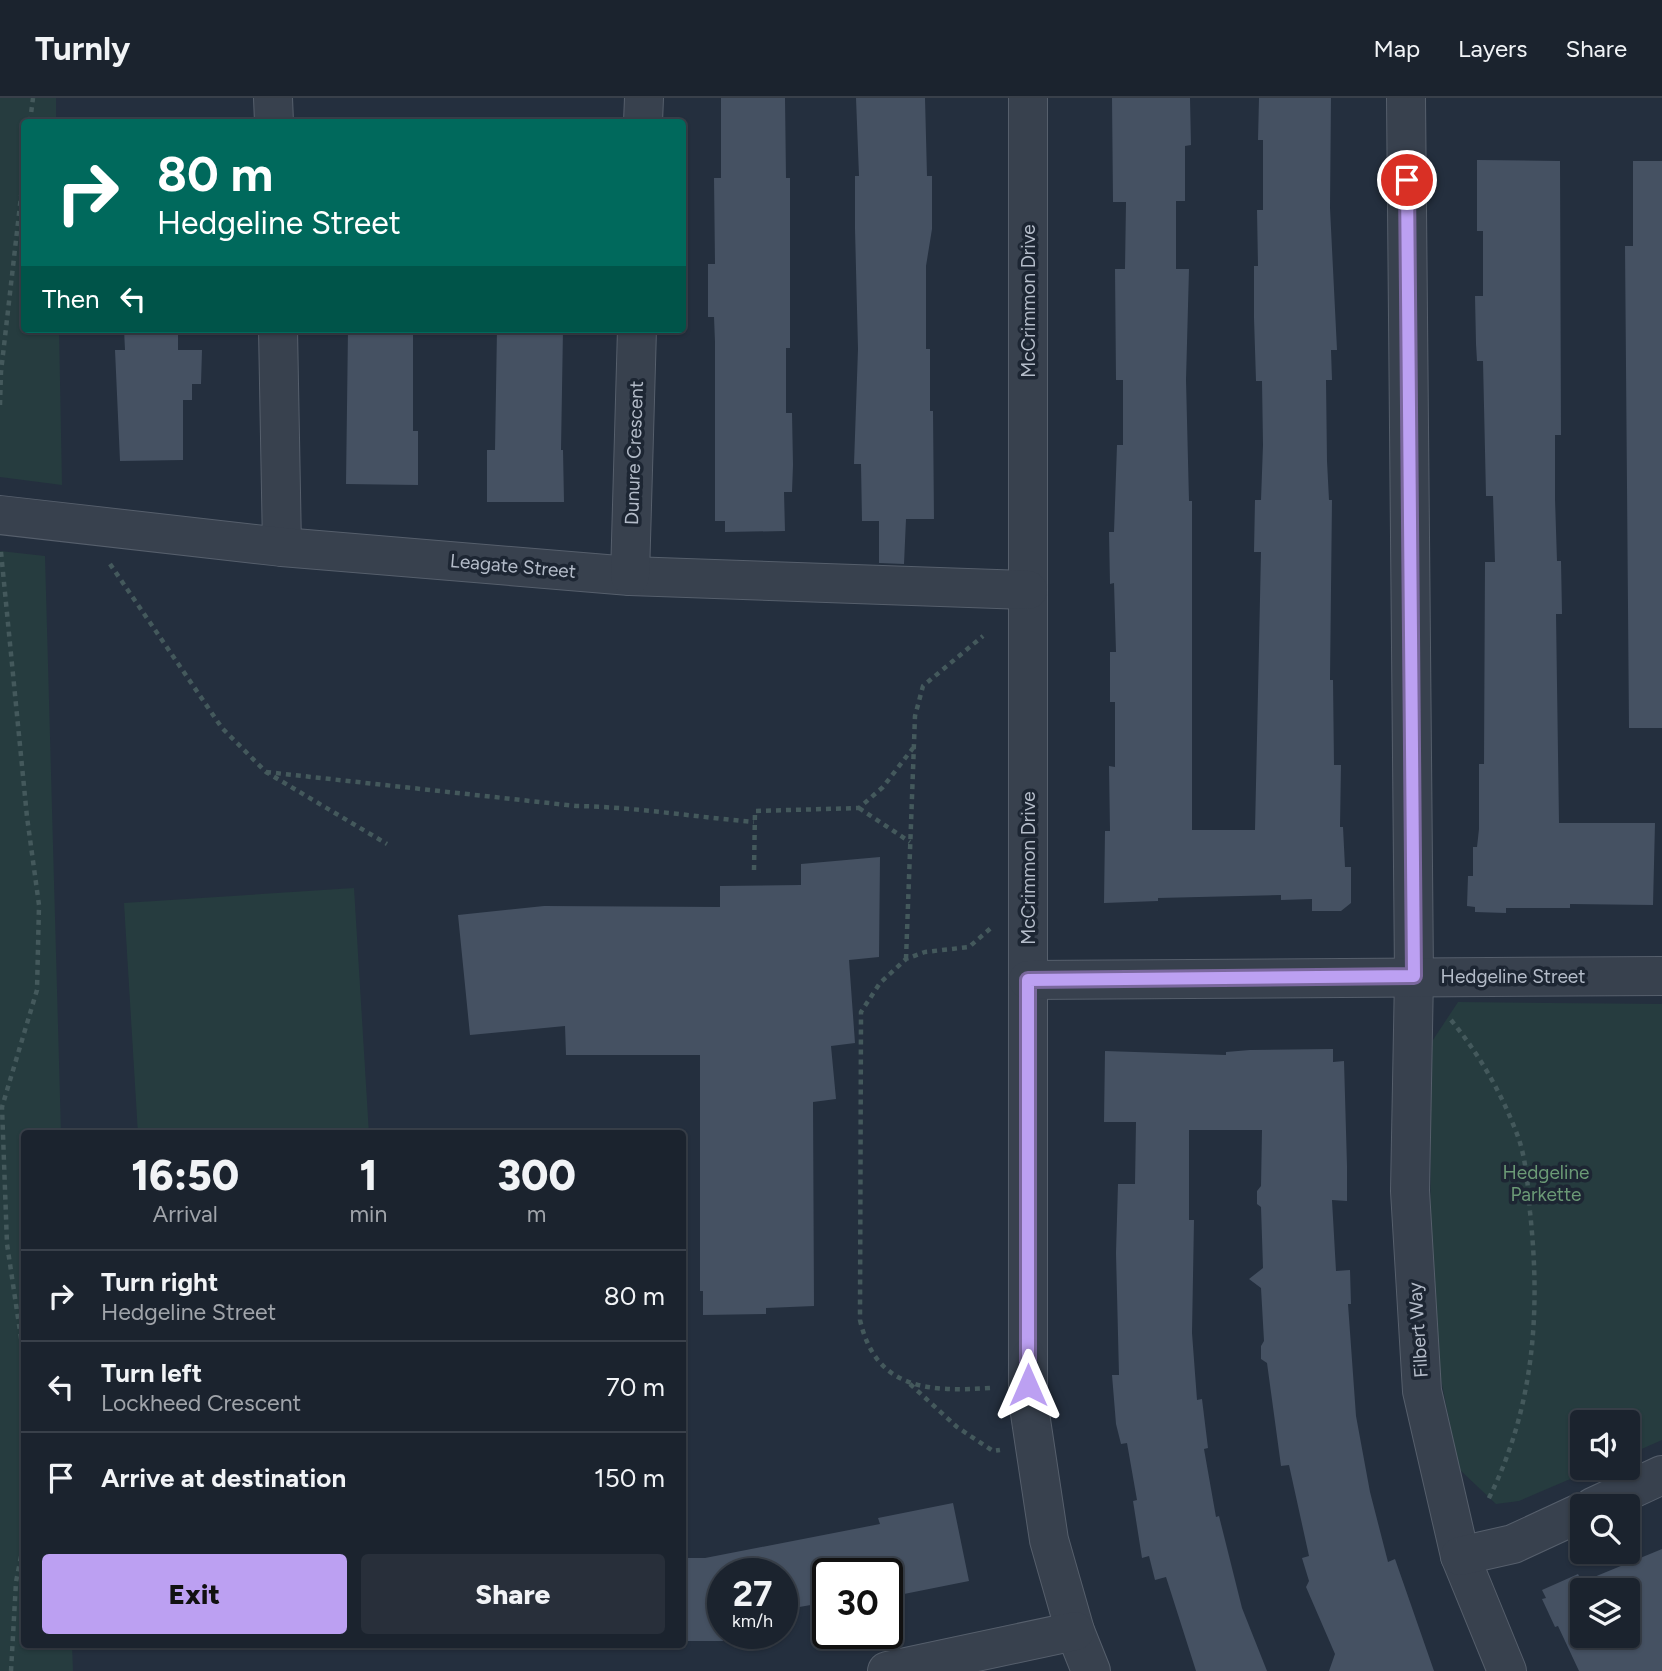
<!DOCTYPE html>
<html lang="en">
<head>
<meta charset="utf-8">
<style>
	body { margin:0; font-family:Figtree,sans-serif; background:#282f3a; color:#f1f3f6; height:100vh; display:flex; flex-direction:column; font-size:26px; white-space:nowrap }
	* { box-sizing:border-box; margin:0 }
	p { font-size:23px; color:#a0a4aa }
	.icon { flex:none; width:38px; height:38px; fill:none; stroke:currentColor; stroke-width:2; stroke-linecap:round; stroke-linejoin:round }
	.map { position:relative; flex:1; overflow:hidden }
	.side { position:absolute; left:21px; top:1032px; width:665px; height:518px; display:flex; flex-direction:column; background:#1b232e; border-radius:7px; box-shadow:0 2px 5px #0004,0 0 0 2px #39404a }
	.side>* { flex:none }
	.guide { position:absolute; left:21px; top:21px; width:665px; height:214px; border-radius:7px; box-shadow:0 2px 5px #0004,0 0 0 2px #39404a; background:#00695c; color:#fff; overflow:hidden }
	.fabs { position:absolute; left:1570px; top:1312px; display:grid; gap:14px }
	.fabs a { display:grid; place-items:center; width:70px; height:70px; border-radius:7px; background:#1b232e; box-shadow:0 2px 5px #0004,0 0 0 2px #39404a; font-size:35px }
	.speed { position:absolute; left:707px; top:1460px; display:flex; gap:14px; font-size:35px; font-weight:700; text-align:center }
	.speed>* { display:grid; place-content:center; width:91px; height:91px; border-radius:50%; background:#1b232e; box-shadow:0 2px 5px #0004,0 0 0 2px #39404a; line-height:1 }
	.speed small { font-size:18px; font-weight:400 }
	.speed .limit { border:4px solid #111; border-radius:10px; background:#fff; color:#111 }
	.pin { position:absolute; display:grid; place-items:center; width:60px; height:60px; color:#fff; margin:-30px; border:4px solid #fff; border-radius:50%; box-shadow:0 2px 7px #0007 }
	.me { position:absolute; width:77px; margin:-38px; rotate:0deg; stroke-linejoin:round; filter:drop-shadow(0 0 5px #0008) }
	.turn { display:flex; align-items:center; gap:24px; height:147px; padding:0 21px; font-size:32px }
	.turn .icon { width:91px; height:91px; stroke-width:2.5 }
	.turn b { display:block; font-size:49px; line-height:60px }
	.then { display:flex; align-items:center; height:66px; padding:0 21px; background:#0003; gap:14px; font-size:26px }
	.eta { display:flex; justify-content:space-evenly; align-items:center; height:119px; text-align:center }
	.eta b { font-size:42px; font-weight:800; line-height:49px }
	.action { display:flex; gap:14px; margin-top:auto; padding:14px 21px }
	.action a { flex:1; height:80px; border-radius:7px; background:#bca0f2; color:#111; font-size:28px; font-weight:800; line-height:80px; text-align:center }
	.action a+a { background:#282f3a; color:#f1f3f6 }
	ul { padding:0; list-style:none }
	li { display:flex; align-items:center; gap:21px; height:91px; padding:0 21px; border-top:2px solid #39404a }
	li div { flex:1 }
	li b { display:block; font-size:26px }
	li em { font-style:normal }
	header { display:flex; align-items:center; gap:42px; box-sizing:border-box; height:98px; padding:0 35px; background:#1b232e; border-bottom:2px solid #39404a }
	header strong { font-size:33px }
	nav { display:flex; gap:38px; margin-inline-start:auto; font-size:24px }
	.map>svg:first-child { display:block }
	.green { fill:#263c3f }
	.building { fill:#455162; fill-rule:evenodd }
	.lines { fill:none; stroke-linecap:round; stroke-linejoin:round }
	.minor-casing { stroke:#565f6c; stroke-width:40 }
	.path { stroke:#44595c; stroke-width:4.5; stroke-dasharray:5 5; stroke-linecap:butt }
	.minor { stroke:#38414e; stroke-width:38 }
	.route-casing { stroke:#7a689d; stroke-width:18 }
	.route { stroke:#bca0f2; stroke-width:12 }
	.labels { text-anchor:middle; dominant-baseline:central; stroke-width:7; stroke-linejoin:round; paint-order:stroke }
	.street-label { font-size:19px; fill:#b4bcc9; stroke:#1d2633 }
	.park-label { font-size:19px; fill:#6b9a76; stroke:#1d2633 }
</style>
</head>
<body>
<header>
<strong>Turnly</strong>
<nav><a>Map</a><a>Layers</a><a>Share</a></nav>
</header>
<div class="map">
<svg width="1662" height="1573" viewBox="0 0 1662 1573">
	<rect width="100%" height="100%" fill="#242f3e"/>
	<g class="green">
		<polygon points="0,0 56,0 56,24 24,24 24,231 59,231 62,387 0,379"/>
		<polygon points="0,453 45,458 61,1036 24,1036 24,1547 72,1547 73,1573 0,1573"/>
		<polygon points="354,790 369,1036 138,1036 124,805"/>
		<polygon points="1458,904 1662,906 1662,1342 1628,1357 1628,1325 1582,1325 1582,1370 1596,1370 1519,1403 1496,1406 1459,1371 1430,1226 1431,945"/>
	</g>
	<g class="building">
		<polygon points="721,0 785,0 786,80 790,80 790,250 786,250 786,315 792,315 793,367 792,394 784,394 785,433 725,434 725,423 715,423 715,244 714,219 708,219 708,166 715,166 714,80 721,80"/>
		<polygon points="856,0 925,0 927,78 932,78 932,131 926,168 926,251 930,251 930,313 933,313 934,421 906,421 904,466 879,465 879,423 862,423 861,366 854,366 858,251 855,131 855,78 859,78"/>
		<polygon points="1112,0 1190,0 1191,47 1185,48 1185,103 1176,103 1176,171 1189,171 1186,282 1189,403 1192,403 1192,732 1255,732 1261,454 1254,454 1255,402 1261,402 1263,347 1262,283 1256,283 1254,220 1254,168 1258,168 1257,112 1263,112 1263,42 1258,42 1259,0 1331,0 1330,110 1337,252 1331,252 1332,282 1326,282 1327,363 1329,402 1332,402 1330,582 1333,582 1334,667 1341,667 1340,729 1343,729 1345,769 1351,769 1351,805 1341,813 1312,813 1312,801 1281,802 1281,797 1158,800 1158,803 1104,805 1105,733 1110,733 1109,668 1115,669 1115,604 1110,604 1110,554 1116,554 1114,485 1110,486 1109,434 1114,434 1117,347 1123,347 1123,282 1116,282 1115,171 1125,171 1126,104 1113,104"/>
		<polygon points="1477,62 1560,63 1561,337 1555,337 1555,401 1557,463 1561,463 1562,516 1556,516 1559,725 1655,725 1653,807 1570,806 1570,810 1506,810 1506,815 1475,814 1475,809 1467,808 1468,778 1473,778 1473,749 1477,749 1479,731 1479,666 1484,666 1485,464 1495,464 1493,398 1486,398 1483,263 1477,263 1476,246 1475,198 1483,198 1483,133 1477,133"/>
		<polygon points="1633,63 1662,63 1662,630 1629,630 1625,148 1633,148"/>
		<polygon points="124,231 178,231 178,252 202,252 201,286 192,286 192,302 183,302 183,362 120,363 115,252 125,252"/>
		<polygon points="348,231 413,231 413,333 418,333 418,387 346,386"/>
		<polygon points="497,231 563,231 561,352 563,352 564,404 487,404 487,352 495,352"/>
		<polygon points="880,759 879,859 849,862 855,945 831,948 836,1001 813,1004 814,1208 766,1210 766,1216 703,1217 703,1193 700,1193 700,957 566,957 565,928 470,937 458,817 544,808 720,809 720,788 801,787 801,766"/>
		<polygon points="1333,951 1333,964 1344,963 1347,1068 1347,1103 1332,1102 1336,1173 1350,1172 1351,1206 1348,1206 1356,1318 1370,1394 1388,1464 1395,1461 1434,1573 1329,1573 1335,1556 1306,1489 1309,1483 1302,1460 1309,1458 1289,1367 1281,1368 1267,1265 1261,1261 1261,1248 1264,1243 1261,1190 1249,1181 1263,1170 1261,1109 1257,1106 1257,1093 1261,1088 1262,1032 1189,1032 1189,1122 1194,1122 1192,1235 1197,1302 1202,1301 1208,1350 1204,1351 1216,1419 1219,1418 1242,1510 1267,1573 1196,1573 1166,1479 1155,1482 1149,1458 1142,1460 1133,1403 1137,1402 1127,1345 1121,1346 1116,1326 1112,1277 1119,1277 1116,1155 1118,1086 1135,1086 1136,1024 1104,1024 1105,953 1226,957 1226,954 1250,952"/>
		<polygon points="953,1405 969,1483 894,1498 890,1475 828,1475 828,1504 782,1512 782,1475 723,1475 723,1543 682,1543 682,1460 705,1460 880,1426 878,1420"/>
		<path d="M1662 1451V1573H1579L1558 1528 1555 1529 1542 1501 1546 1500 1542 1492 1578 1476 1582 1484ZM1582 1493H1628V1538H1582Z"/>
	</g>
	<g class="lines">
		<defs>
			<g id="minor">
				<polyline points="273,0 274,24"/>
				<polyline points="1028,0 1028,1302 1049,1442 1075,1533 1091,1573"/>
				<polyline points="1406,0 1414,878 1410,1093 1422,1293 1460,1458 1507,1573"/>
				<polyline points="643,24 644,0"/>
				<polyline points="278,231 282,449"/>
				<polyline points="0,417 282,449 630,478 1028,492"/>
				<polyline points="630,478 637,231"/>
				<polyline points="1028,882 1662,878"/>
				<polyline points="1593,1409 1662,1377"/>
				<polyline points="1460,1458 1513,1446 1582,1414"/>
				<polyline points="887,1573 1075,1533"/>
			</g>
		</defs>
		<use href="#minor" class="minor-casing"/>
		<g class="path">
			<polyline points="30,24 33,0"/>
			<polyline points="0,307 1,274 24,72"/>
			<polyline points="1,454 27,719 39,807 37,892 2,1009 7,1146 24,1260"/>
			<polyline points="110,466 222,630 266,674 387,746"/>
			<path d="M266 674 576 708C635 709 695 719 754 724"/>
			<polyline points="859,710 910,744"/>
			<polyline points="754,772 755,713 859,710 883,689 913,650"/>
			<polyline points="906,861 915,618 923,588 983,538"/>
			<path d="M1451 922C1479 956 1501 994 1517 1036 1526 1059 1528 1089 1530 1114 1541 1215 1534 1312 1487 1404"/>
			<polyline points="910,1286 957,1329 993,1353 1000,1352"/>
			<path d="M990 1290C929 1294 876 1292 860 1222L861 914 880 885 906 861 925 854 969 849 991 830"/>
			<polyline points="11,1573 16,1484 24,1443"/>
		</g>
		<use href="#minor" class="minor"/>
	</g>
	<g class="lines">
		<defs>
			<polyline id="route" points="1028,1287 1028,882 1414,878 1407,82"/>
		</defs>
		<use href="#route" class="route-casing"/>
		<use href="#route" class="route"/>
	</g>
	<g class="labels">
		<g class="street-label">
			<text transform="translate(1028 203) rotate(-90)">McCrimmon Drive</text>
			<text transform="translate(634 355) rotate(-88)">Dunure Crescent</text>
			<text transform="translate(513 468) rotate(5)">Leagate Street</text>
			<text transform="translate(1028 770) rotate(-90)">McCrimmon Drive</text>
			<text x="1513" y="878">Hedgeline Street</text>
			<text transform="translate(1418 1232) rotate(-94)">Filbert Way</text>
		</g>
		<g class="park-label">
			<text x="1546" y="1074">Hedgeline<tspan x="1546" dy="22">Parkette</tspan></text>
		</g>
	</g>
</svg>
<div class="fabs">
<a><svg class="icon" aria-label="sound" viewBox="0 0 24 24"><path d="M4 9h4l5-4v14l-5-4H4zM17 9q2 3 0 6"/></svg></a>
<a><svg class="icon" aria-label="search" viewBox="0 0 24 24"><circle cx="10" cy="10" r="6"/><path d="M15 15l6 6"/></svg></a>
<a><svg class="icon" aria-label="layers" viewBox="0 0 24 24"><path d="M12 4l9 5-9 5-9-5zM3 14l9 5 9-5"/></svg></a>
</div>
<div class="speed"><div>27<small>km/h</small></div><div class="limit">30</div></div>
<div class="pin" style="left:1407px;top:82px;background:#d93025"><svg class="icon" aria-label="arrive" viewBox="0 0 24 24"><path d="M6 21V4h12l-3 4 3 4H6"/></svg></div>
<svg class="me" style="left:1028px;top:1287px" viewBox="-20 -20 40 40"><path d="M0-17L14 15 0 8-14 15z" fill="#bca0f2" stroke="#fff" stroke-width="4"/></svg>
<div class="guide">
<div class="turn"><svg class="icon" aria-label="right" viewBox="0 0 24 24"><path d="M7 20v-9h11M14 6l5 5-5 5"/></svg><div><b>80 m</b>Hedgeline Street</div></div>
<div class="then">Then<svg class="icon" aria-label="left" viewBox="0 0 24 24"><path d="M17 20v-9H6M10 6l-5 5 5 5"/></svg></div>
</div>
<section class="side">
<div class="eta">
<div><b>16:50</b><p>Arrival</p></div>
<div><b>1</b><p>min</p></div>
<div><b>300</b><p>m</p></div>
</div>
<ul>
<li><svg class="icon" aria-label="right" viewBox="0 0 24 24"><path d="M7 20v-9h11M14 6l5 5-5 5"/></svg><div><b>Turn right</b><p>Hedgeline Street</p></div><em>80 m</em></li>
<li><svg class="icon" aria-label="left" viewBox="0 0 24 24"><path d="M17 20v-9H6M10 6l-5 5 5 5"/></svg><div><b>Turn left</b><p>Lockheed Crescent</p></div><em>70 m</em></li>
<li><svg class="icon" aria-label="arrive" viewBox="0 0 24 24"><path d="M6 21V4h12l-3 4 3 4H6"/></svg><div><b>Arrive at destination</b></div><em>150 m</em></li>
</ul>
<div class="action"><a>Exit</a><a>Share</a></div>
</section>
</div>
</body>
</html>
